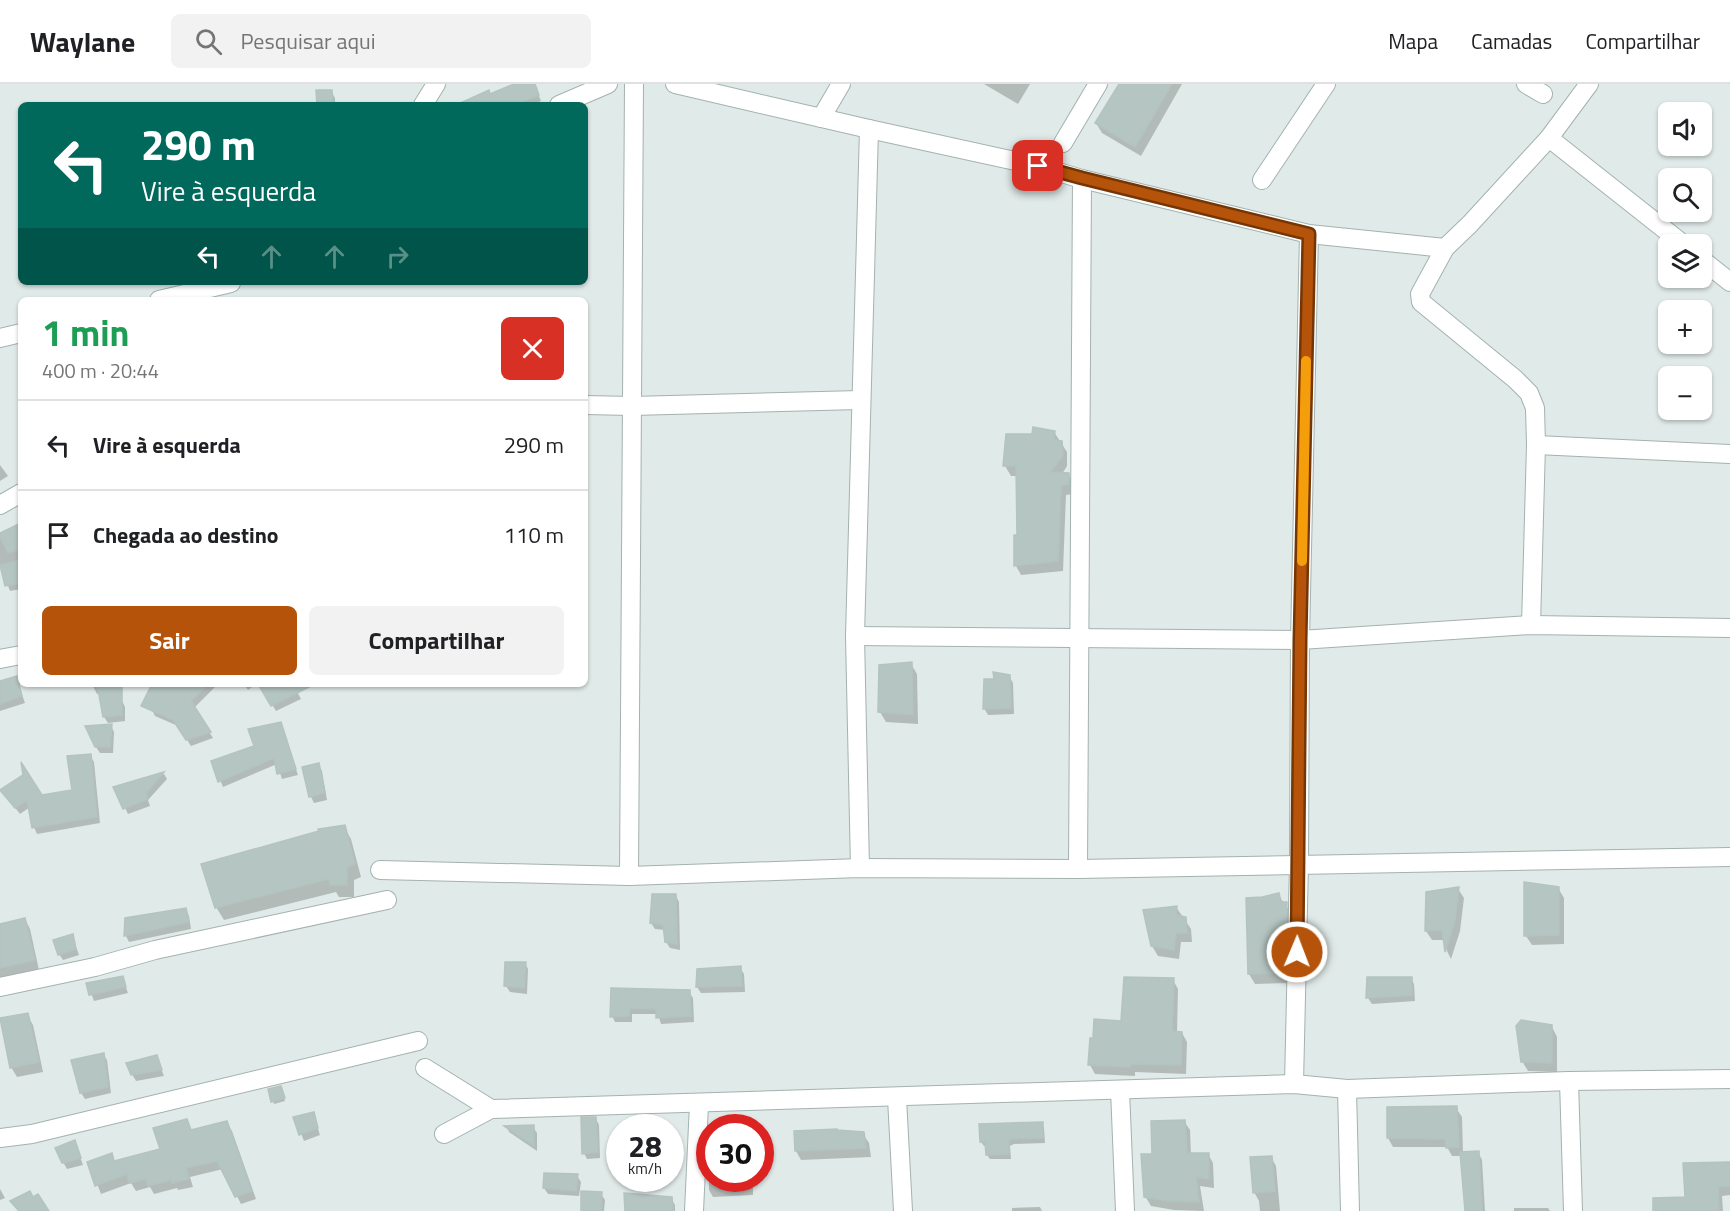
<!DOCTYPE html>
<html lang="pt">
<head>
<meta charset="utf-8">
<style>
	body { margin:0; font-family:"Titillium Web",sans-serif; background:#f2f2f2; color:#202124; height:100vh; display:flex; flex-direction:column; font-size:22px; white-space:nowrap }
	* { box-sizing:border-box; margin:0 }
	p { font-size:20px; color:#757577 }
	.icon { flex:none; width:33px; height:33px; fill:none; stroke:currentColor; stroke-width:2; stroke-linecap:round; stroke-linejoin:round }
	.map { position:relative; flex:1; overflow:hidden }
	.details { position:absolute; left:18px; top:213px; width:570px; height:390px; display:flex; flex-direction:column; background:#fff; border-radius:9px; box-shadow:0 2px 4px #0004 }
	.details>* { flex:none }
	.hud { position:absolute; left:18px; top:18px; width:570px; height:183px; border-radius:9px; box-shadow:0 2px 4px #0004; background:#00695c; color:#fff; overflow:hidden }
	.tools { position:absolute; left:1658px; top:18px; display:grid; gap:12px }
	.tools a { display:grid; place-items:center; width:54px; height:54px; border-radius:9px; background:#fff; box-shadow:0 2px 4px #0004; font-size:30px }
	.speed { position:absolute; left:606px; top:1030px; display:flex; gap:12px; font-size:30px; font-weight:700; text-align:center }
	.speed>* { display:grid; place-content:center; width:78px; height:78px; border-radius:50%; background:#fff; box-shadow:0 2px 4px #0004; line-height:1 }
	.speed small { font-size:15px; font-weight:400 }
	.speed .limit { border:9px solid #d22; background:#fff; color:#111 }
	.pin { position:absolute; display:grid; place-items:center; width:51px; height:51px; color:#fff; margin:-26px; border-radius:12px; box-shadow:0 3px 9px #0006 }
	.me { position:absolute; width:66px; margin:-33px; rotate:1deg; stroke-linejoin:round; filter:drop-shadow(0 0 4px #0008) }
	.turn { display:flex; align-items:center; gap:21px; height:126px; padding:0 24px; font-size:27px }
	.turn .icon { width:78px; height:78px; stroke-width:2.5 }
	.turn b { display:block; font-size:42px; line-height:51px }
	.lanes { display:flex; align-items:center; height:57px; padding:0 24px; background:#0003; justify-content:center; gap:30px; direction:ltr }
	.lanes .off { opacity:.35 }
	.round { display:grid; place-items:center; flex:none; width:63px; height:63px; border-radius:9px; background:#f2f2f2 }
	.summary { display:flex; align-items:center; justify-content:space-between; height:102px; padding:0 24px }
	h1 { font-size:36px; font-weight:700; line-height:45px; color:#1e9e55 }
	.action { display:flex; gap:12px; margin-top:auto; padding:12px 24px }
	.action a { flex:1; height:69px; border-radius:9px; background:#b45309; color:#fff; font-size:24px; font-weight:700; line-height:69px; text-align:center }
	.action a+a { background:#f2f2f2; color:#202124 }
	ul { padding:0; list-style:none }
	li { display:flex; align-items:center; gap:18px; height:90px; padding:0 24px; border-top:2px solid #e0e0e0 }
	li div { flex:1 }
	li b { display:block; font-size:22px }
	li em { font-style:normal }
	header { display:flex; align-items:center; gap:36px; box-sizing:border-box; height:84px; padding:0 30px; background:#fff; border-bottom:2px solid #e0e0e0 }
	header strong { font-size:28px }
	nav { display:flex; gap:33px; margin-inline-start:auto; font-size:21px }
	.search { width:420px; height:54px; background:#f2f2f2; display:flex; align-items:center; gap:15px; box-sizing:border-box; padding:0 21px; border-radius:9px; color:#757577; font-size:22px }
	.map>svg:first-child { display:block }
	.shadow { fill:#0003 }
	.building { fill:#b5c5c1; stroke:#b3c4c0; stroke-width:1.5 }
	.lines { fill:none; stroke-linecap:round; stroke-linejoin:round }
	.street-casing { stroke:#a3b2b0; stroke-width:20 }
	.street { stroke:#fff; stroke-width:18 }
	.route-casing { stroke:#753606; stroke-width:15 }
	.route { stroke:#b45309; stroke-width:10 }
	.slow { stroke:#f59e0b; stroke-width:10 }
</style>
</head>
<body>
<header>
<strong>Waylane</strong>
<div class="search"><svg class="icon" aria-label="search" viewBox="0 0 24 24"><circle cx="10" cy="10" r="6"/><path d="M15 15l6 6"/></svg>Pesquisar aqui</div>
<nav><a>Mapa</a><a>Camadas</a><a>Compartilhar</a></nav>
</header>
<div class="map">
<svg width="1730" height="1127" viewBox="0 0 1730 1127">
	<rect width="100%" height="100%" fill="#e0eae8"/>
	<g class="shadow">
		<polygon points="518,0 534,0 541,17 532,21 460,21"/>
		<polygon points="984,0 1030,0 1018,20"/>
		<polygon points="1122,0 1182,0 1141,72 1102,49 1096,39"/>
		<polygon points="331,7 335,14 335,21 318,21"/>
		<polygon points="1054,348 1067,368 1067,382 1062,390 1068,390 1074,400 1074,410 1066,411 1063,487 1021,491 1016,482 1018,453 1018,392 1011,392 1005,382 1033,351"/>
		<polygon points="0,381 8,392 0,397"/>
		<polygon points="21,441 21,505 10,507 0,481 0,450"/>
		<polygon points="911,580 917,590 918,640 886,638 880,628"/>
		<polygon points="1009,592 1013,599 1014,630 988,631 984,624 996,596"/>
		<polygon points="16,594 25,619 0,627 0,599"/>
		<polygon points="92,600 114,600 125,623 125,637 108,639 104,633 100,609 97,610"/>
		<polygon points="180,600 218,600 194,624 213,654 191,662 178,642 155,632 152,626"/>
		<polygon points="244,600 256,600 248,606"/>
		<polygon points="259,600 293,600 301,615 276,627"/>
		<polygon points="280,639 298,691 282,695 277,680 223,703 213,678 256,663"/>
		<polygon points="111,642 114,648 113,669 100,669 96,663"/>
		<polygon points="90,672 94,678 100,739 37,750 34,743 30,723 20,730 6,712 41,713 74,708"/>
		<polygon points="319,681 322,687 327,716 314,719 311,713 304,684"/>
		<polygon points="164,690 167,695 148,716 150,722 128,730 115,703"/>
		<polygon points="344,743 351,755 361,793 354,796 354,813 339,813 336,808 224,836 216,823"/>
		<polygon points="1558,804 1564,814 1564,860 1532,861 1526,852"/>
		<polygon points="1458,805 1464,814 1460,847 1451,875 1447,867 1445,856 1432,856 1426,847"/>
		<polygon points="1278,811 1292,830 1290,899 1255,900 1249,890"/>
		<polygon points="676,812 679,818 680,866 670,864 666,858 665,846 655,845 651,839"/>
		<polygon points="1176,823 1191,845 1192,858 1181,858 1179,875 1158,872 1152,862"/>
		<polygon points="185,825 189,832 191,845 129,858 126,852 127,835"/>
		<polygon points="25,835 30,845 39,886 0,895 0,842"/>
		<polygon points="72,851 79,871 63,876 59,870"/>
		<polygon points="525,879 528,885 527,910 510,908 506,902"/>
		<polygon points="740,884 744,890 745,908 701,909 697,903"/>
		<polygon points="122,893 128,909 94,917 88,901"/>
		<polygon points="1369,894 1411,894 1414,900 1415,917 1372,920 1368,914"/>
		<polygon points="1173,896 1178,905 1177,949 1182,949 1187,958 1186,990 1135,988 1135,992 1095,990 1090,981 1122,938"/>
		<polygon points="613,905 689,908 693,914 694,938 661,940 658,930 632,930 632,938 615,938 612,932"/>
		<polygon points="27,931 33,941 43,988 17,993 11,983"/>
		<polygon points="1552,943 1557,953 1557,988 1528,987 1522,977"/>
		<polygon points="103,970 107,976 111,1009 85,1015 81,1009 73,977"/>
		<polygon points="156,972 164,992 136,997 132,990"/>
		<polygon points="282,1006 285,1017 274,1020 273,1017"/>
		<polygon points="1456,1024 1462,1033 1463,1069 1478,1068 1482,1076 1485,1127 1466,1127 1462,1072 1452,1072 1447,1063 1393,1063 1388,1054"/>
		<polygon points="313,1030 320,1051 304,1057 295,1034"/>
		<polygon points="596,1035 599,1041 600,1074 587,1075 584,1069"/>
		<polygon points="187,1037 192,1048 227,1039 232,1047 256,1115 241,1120 223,1085 190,1093 193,1103 178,1106 177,1104 154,1110 150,1103 136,1107 131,1099 101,1110 89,1079 111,1071 115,1078 162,1066"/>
		<polygon points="1184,1037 1190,1046 1191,1071 1208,1070 1213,1079 1214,1104 1200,1102 1204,1127 1174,1126 1151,1122 1145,1112 1154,1072"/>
		<polygon points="1042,1039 1044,1044 1045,1059 1014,1060 1010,1062 1011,1075 990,1075 987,1071 987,1062 984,1062 981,1058"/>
		<polygon points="507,1043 533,1043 537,1049 537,1067 509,1048"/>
		<polygon points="863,1050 869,1059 871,1073 801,1076 796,1067"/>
		<polygon points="74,1057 83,1081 67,1085 63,1078"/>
		<polygon points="1271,1073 1276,1082 1280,1127 1260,1127 1259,1117 1254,1108"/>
		<polygon points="1730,1079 1730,1111 1722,1112 1723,1127 1655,1127 1686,1115"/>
		<polygon points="709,1090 710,1095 753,1095 753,1111 713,1113 709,1106"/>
		<polygon points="577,1092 581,1098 579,1112 548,1110 544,1104"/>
		<polygon points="0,1105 5,1114 0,1116"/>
		<polygon points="601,1110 605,1116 604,1127 584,1127"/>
		<polygon points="671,1114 675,1121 675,1127 626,1127"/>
		<polygon points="1040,1123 1042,1127 1012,1127 1012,1124"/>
		<polygon points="1514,1124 1548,1124 1550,1127 1514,1127"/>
	</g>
	<g class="building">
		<polygon points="514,0 535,0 539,11 514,21 456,21 489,6 490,10"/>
		<polygon points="1119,0 1172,0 1135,63 1095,39"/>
		<polygon points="316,6 332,6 333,21 317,21"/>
		<polygon points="1033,343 1055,347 1054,356 1062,357 1063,372 1050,388 1069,389 1069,400 1061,401 1058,477 1014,482 1014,451 1017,451 1016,382 1003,382 1006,350 1032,350"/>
		<polygon points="21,439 21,465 8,469 0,453 0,449"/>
		<polygon points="21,476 21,499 5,502 0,481"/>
		<polygon points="912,578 913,631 878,628 879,581"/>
		<polygon points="993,588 1010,591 1011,624 983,625 984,595 994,595"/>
		<polygon points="17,592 22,612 0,620 0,597"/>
		<polygon points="97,600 122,600 122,631 103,633"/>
		<polygon points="152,600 208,600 191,617 211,648 186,656 173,636 141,622"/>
		<polygon points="258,600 315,600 271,622"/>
		<polygon points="281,638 296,685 277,690 274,674 218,698 211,677 254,662 248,645"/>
		<polygon points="112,640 110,663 95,663 85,642"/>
		<polygon points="91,670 97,733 32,744 27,716 15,724 0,706 23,691 21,678 42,711 72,706 67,672"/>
		<polygon points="319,679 325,709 309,713 302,683"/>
		<polygon points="164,688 146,709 148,715 123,725 113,703"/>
		<polygon points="345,741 355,780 347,783 347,801 330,801 329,795 215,824 201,780 319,747 318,745"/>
		<polygon points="1524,798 1559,803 1559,851 1524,852"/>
		<polygon points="1459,803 1455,836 1445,868 1442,846 1425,847 1426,808"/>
		<polygon points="1279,809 1281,818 1287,818 1285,889 1248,890 1246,814 1262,813"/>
		<polygon points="652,810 676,810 677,860 665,858 663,841 650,839"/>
		<polygon points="1177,822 1176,831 1186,833 1187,849 1176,849 1174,866 1151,862 1143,826"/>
		<polygon points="186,824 189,838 124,852 125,834"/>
		<polygon points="25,834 35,876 0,884 0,840"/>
		<polygon points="73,850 76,865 58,871 53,856"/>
		<polygon points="505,878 526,878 524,904 504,902"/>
		<polygon points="741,882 742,902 696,903 697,885"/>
		<polygon points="123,892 126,903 89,911 86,899"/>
		<polygon points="1124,893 1174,894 1172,947 1182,948 1181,981 1131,980 1130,983 1088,981 1090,954 1093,954 1094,935 1121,937"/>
		<polygon points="1367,893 1412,893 1412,911 1366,914"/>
		<polygon points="611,904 690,906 691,932 656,934 656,925 630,924 629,932 610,933"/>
		<polygon points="28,929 39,978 10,984 0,934"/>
		<polygon points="1521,936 1552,941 1552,979 1521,978 1516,942"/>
		<polygon points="104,969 108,1003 80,1009 71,976"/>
		<polygon points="157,971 162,986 131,991 126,979"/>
		<polygon points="281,1002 285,1014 271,1018 268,1005"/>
		<polygon points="1457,1022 1459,1063 1446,1064 1445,1055 1387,1054 1387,1023"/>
		<polygon points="314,1028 318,1044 299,1051 293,1033"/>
		<polygon points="581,1033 596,1033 598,1068 582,1070"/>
		<polygon points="187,1035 191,1046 227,1037 252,1107 235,1113 217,1077 186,1084 189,1095 172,1099 171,1096 148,1102 146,1095 129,1099 127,1090 95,1102 87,1078 112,1069 114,1077 160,1065 153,1044"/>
		<polygon points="1185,1036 1187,1069 1209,1069 1209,1095 1196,1093 1199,1118 1168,1117 1144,1113 1141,1070 1152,1070 1151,1037"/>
		<polygon points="1043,1038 1043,1054 1011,1055 1009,1057 1009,1070 986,1071 985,1058 980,1058 979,1040"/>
		<polygon points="534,1041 534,1062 504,1042"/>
		<polygon points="837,1045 837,1046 864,1048 866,1064 795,1067 794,1047"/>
		<polygon points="75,1056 81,1074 62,1079 55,1064"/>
		<polygon points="1479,1067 1482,1127 1465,1127 1460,1068"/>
		<polygon points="1272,1072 1275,1107 1253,1109 1250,1073"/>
		<polygon points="1730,1078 1730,1102 1718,1103 1719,1127 1653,1127 1653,1114 1685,1113 1683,1079"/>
		<polygon points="544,1089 578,1090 576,1107 543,1104"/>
		<polygon points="30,1107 33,1113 38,1110 49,1127 19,1127 10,1117"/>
		<polygon points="581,1107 602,1108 601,1127 581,1127"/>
		<polygon points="624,1109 672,1113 673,1127 625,1127"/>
	</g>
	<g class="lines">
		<defs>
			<g id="street">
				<polyline points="675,0 869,45 1038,82 1082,95 1309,150 1445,164 1470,140 1549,54 1589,0"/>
				<polyline points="1526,0 1543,10"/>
				<polyline points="423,21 436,0"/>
				<polyline points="559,21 608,0"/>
				<polyline points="821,34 841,0"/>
				<polyline points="1549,54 1683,160"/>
				<polyline points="1063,59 1098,0"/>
				<polyline points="1262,96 1326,0"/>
				<polyline points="1445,164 1420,210 1421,218 1515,295 1529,309 1535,324 1536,361 1531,541"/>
				<polyline points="1701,175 1730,198"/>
				<polyline points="159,216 231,199"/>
				<polyline points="0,254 21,249"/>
				<polyline points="585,321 632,322 860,316"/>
				<polyline points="1536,361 1730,370"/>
				<polyline points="0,421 21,409"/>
				<polyline points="855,552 1300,556 1531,541 1730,544"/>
				<polyline points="0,575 21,571"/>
				<polyline points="860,784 855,552 869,45"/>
				<polyline points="1078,785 1082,95"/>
				<polyline points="380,786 629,792 860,784 1078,785 1730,773"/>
				<polyline points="629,792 634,0"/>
				<polyline points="0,903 95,883 155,866 387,816"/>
				<polyline points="425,984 491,1025"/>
				<polyline points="1569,997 1573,1127"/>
				<polyline points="1294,1000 1299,780 1300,556 1309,150"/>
				<polyline points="1347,1005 1350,1127"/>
				<polyline points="1120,1006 1125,1127"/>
				<polyline points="897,1014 903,1127"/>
				<polyline points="444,1050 491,1025 1294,1000 1347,1005 1569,997 1730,995"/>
				<polyline points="0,1054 32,1050 418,957"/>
				<polyline points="694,1127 699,1020"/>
			</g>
		</defs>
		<use href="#street" class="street-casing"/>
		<use href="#street" class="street"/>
	</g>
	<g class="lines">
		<defs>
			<polyline id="route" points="1038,82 1082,94 1309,150 1300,556 1297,868"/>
		</defs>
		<use href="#route" class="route-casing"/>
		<use href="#route" class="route"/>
		<polyline class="slow" points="1302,477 1306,277"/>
	</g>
</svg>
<div class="tools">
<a><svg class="icon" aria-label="sound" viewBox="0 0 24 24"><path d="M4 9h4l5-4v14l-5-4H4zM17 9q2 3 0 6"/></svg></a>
<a><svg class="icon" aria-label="search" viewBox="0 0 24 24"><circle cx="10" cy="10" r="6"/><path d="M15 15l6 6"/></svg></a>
<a><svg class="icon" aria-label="layers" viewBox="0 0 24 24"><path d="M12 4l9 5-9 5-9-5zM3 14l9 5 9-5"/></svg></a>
<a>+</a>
<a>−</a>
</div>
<div class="speed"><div>28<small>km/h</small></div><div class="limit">30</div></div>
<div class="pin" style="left:1038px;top:82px;background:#d93025"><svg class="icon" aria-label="arrive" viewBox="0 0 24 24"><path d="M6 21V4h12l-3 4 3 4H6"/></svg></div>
<svg class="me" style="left:1297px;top:868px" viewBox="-20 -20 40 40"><circle r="17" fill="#b45309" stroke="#fff" stroke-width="3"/><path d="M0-11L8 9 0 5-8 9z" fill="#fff"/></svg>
<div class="hud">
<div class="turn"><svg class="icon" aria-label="left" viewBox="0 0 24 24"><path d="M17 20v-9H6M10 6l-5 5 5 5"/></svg><div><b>290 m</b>Vire à esquerda</div></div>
<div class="lanes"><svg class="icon" aria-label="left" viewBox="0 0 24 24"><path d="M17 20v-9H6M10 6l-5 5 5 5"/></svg><svg class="icon off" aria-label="ahead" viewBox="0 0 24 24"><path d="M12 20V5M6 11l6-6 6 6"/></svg><svg class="icon off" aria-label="ahead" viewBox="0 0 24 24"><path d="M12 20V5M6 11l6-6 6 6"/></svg><svg class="icon off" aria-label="right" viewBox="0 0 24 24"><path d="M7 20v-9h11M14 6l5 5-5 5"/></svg></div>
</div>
<section class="details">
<div class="summary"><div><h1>1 min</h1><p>400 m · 20:44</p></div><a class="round" style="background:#d93025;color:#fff"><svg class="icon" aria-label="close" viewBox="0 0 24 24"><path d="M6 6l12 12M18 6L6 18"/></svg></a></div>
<ul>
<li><svg class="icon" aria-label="left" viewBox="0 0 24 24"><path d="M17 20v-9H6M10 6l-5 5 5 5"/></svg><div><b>Vire à esquerda</b></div><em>290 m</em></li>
<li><svg class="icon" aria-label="arrive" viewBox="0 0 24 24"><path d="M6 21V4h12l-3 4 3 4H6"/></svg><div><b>Chegada ao destino</b></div><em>110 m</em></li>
</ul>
<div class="action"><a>Sair</a><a>Compartilhar</a></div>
</section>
</div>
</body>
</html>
